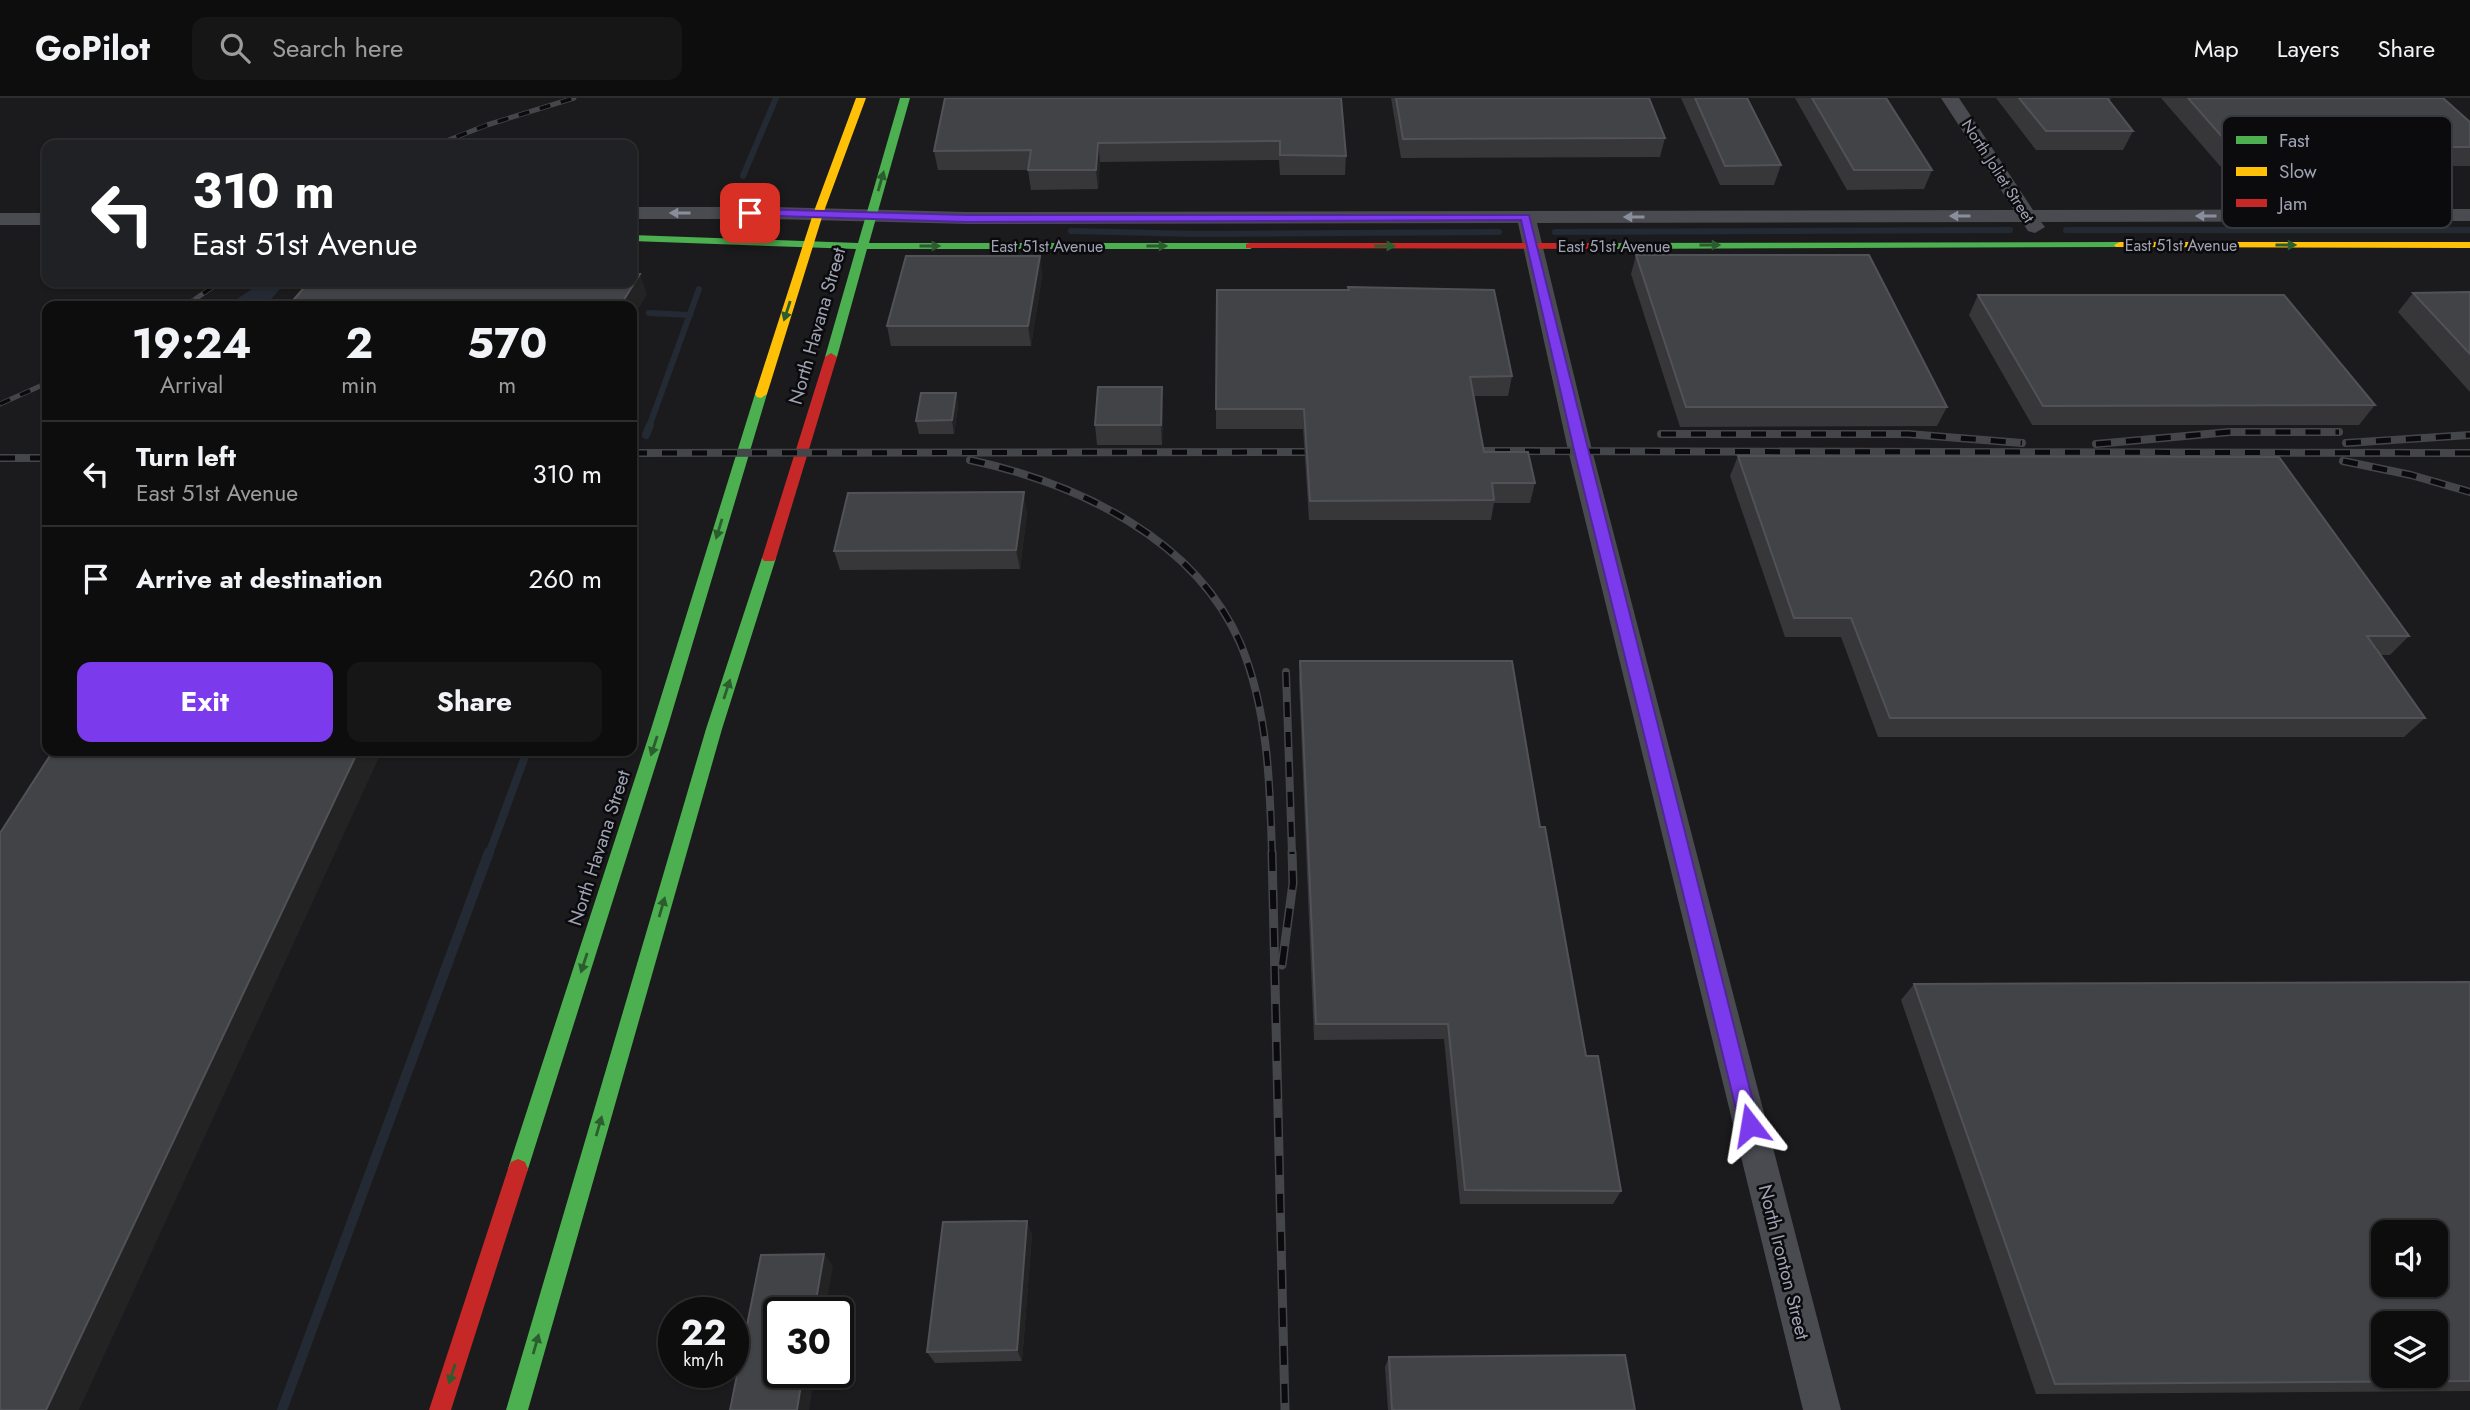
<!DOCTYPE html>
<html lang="en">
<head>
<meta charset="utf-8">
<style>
	body { margin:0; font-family:Jost,sans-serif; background:#161616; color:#f1f3f6; height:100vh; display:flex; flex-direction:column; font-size:26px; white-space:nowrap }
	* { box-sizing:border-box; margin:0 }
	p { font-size:23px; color:#9a9c9d }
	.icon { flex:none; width:38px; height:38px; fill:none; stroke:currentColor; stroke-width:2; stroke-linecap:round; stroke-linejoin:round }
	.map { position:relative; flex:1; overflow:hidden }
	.side { position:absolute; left:42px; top:203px; width:595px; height:455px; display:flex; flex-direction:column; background:#0d0d0d; border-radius:14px; box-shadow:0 2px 5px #0004,0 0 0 2px #2d2d2e }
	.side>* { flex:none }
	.top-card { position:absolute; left:42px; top:42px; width:595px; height:147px; border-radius:14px; box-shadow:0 2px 5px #0004,0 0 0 2px #2d2d2e; background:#202124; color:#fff; overflow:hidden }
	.tools { position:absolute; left:2371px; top:1122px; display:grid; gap:14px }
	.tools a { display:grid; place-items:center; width:77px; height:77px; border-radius:14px; background:#0d0d0d; box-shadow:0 2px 5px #0004,0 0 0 2px #2d2d2e; font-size:35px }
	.speed { position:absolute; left:658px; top:1199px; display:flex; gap:14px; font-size:35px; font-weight:700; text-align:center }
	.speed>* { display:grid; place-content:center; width:91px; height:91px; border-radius:50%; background:#0d0d0d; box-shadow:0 2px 5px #0004,0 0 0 2px #2d2d2e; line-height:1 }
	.speed small { font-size:18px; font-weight:400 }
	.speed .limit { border:4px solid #111; border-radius:10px; background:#fff; color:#111 }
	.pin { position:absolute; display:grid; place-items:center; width:60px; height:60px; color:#fff; margin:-30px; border-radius:14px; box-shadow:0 4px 10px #0006 }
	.me { position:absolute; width:77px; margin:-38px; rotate:346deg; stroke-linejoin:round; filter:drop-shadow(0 0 5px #0008) }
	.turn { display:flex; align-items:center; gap:24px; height:147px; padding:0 35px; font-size:32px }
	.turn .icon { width:91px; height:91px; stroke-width:2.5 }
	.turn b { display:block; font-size:49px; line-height:60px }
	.eta { display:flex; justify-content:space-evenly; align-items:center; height:119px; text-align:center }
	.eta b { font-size:42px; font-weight:700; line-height:49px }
	.primary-button { display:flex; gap:14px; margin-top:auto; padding:14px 35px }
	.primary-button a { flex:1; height:80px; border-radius:14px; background:#7c3aed; color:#fff; font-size:28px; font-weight:700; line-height:80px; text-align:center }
	.primary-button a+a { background:#161616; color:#f1f3f6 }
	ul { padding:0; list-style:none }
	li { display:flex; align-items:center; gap:21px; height:105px; padding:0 35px; border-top:2px solid #2d2d2e }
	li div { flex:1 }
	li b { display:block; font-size:26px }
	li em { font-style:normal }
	header { display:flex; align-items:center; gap:42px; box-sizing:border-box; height:98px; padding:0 35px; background:#0d0d0d; border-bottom:2px solid #2d2d2e }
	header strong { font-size:33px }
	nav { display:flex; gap:38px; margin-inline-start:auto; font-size:24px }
	.search { width:490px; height:63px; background:#161616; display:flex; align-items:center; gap:18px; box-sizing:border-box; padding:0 24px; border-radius:14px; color:#9a9c9d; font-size:26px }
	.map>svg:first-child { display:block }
	.built { fill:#1b1b1d; fill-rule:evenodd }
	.water { fill:#242a33 }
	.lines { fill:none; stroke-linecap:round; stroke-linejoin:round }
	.stream-far2 { stroke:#242a33; stroke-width:6 }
	.stream-far1 { stroke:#242a33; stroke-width:8 }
	.stream { stroke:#242a33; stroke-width:10 }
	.street { fill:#4a4b51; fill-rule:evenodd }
	.fast { fill:#4caf50; fill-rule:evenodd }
	.slow { fill:#ffc107; fill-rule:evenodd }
	.jam { fill:#c62828; fill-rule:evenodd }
	.rail-far2-casing { stroke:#45464a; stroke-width:5 }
	.rail-far1-casing { stroke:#45464a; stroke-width:8 }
	.rail-casing { stroke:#45464a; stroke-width:9 }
	.rail-far2 { stroke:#0b0b0d; stroke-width:3.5; stroke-dasharray:11; stroke-linecap:butt }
	.rail-far1 { stroke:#0b0b0d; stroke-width:5; stroke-dasharray:15; stroke-linecap:butt }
	.rail { stroke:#0b0b0d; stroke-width:6; stroke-dasharray:19; stroke-linecap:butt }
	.wall { fill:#37373a }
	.shaded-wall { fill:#232324 }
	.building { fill:#424347; stroke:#515258; stroke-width:2; fill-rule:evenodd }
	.oneway { fill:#2c5d2e }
	.oneway2 { fill:#8a8d9b }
	.route { fill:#7c3aed; stroke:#51269a; stroke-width:2 }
	.labels { text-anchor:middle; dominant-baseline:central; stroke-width:5; stroke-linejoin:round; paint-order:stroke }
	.far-street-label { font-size:16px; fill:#a0a3b4; stroke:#0b0b0d }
	.street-label { font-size:19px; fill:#a0a3b4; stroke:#0b0b0d }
	.key { fill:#0b0b0d; stroke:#38393f; stroke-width:2 }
	.key-label { font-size:19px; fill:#a0a3b4 }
</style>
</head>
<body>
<header>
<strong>GoPilot</strong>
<div class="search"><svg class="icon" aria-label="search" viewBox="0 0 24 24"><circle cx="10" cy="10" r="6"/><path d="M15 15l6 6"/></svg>Search here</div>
<nav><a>Map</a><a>Layers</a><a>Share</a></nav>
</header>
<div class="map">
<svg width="2470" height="1312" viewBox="0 0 2470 1312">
	<rect width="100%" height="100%" fill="#111"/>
	<path class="built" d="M0 0H2470V1312H0ZM47 47H632V184H47ZM47 208H632V653H47ZM2384 1134H2436V1186H2384ZM674 1214H733V1274H674ZM779 1214H838V1274H779ZM2384 1225H2436V1278H2384Z"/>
	<polygon class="water" points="263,184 286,184 265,208 226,208"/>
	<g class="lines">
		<g class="stream-far2">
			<polyline points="743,78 776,0"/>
			<polyline points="2066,132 2470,132"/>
			<polyline points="1071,133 1198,136 1499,134"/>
			<polyline points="1555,134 2010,132"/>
			<polyline points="649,215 690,217"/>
			<polyline points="649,329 699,191"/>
		</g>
		<g class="stream-far1">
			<polyline points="646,337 650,327"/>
			<polyline points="489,756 527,653"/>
		</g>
		<polyline class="stream" points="282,1312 489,754"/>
		<g class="street">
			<polygon points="1941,0 1959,0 2033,112 2470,111 2470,123 2041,124 2045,129 2035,135 2028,133 2022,124 1537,125 1592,352 1841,1312 1803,1312 1568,352 1518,125 967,126 773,121 632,121 632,109 773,109 967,114 2014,112"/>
			<rect x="0" y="115" width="47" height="12"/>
		</g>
		<g class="fast">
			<polygon points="900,0 910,0 869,145 1250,145 1256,148 1250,151 867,151 837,259 831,263 825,259 856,151 632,143 632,137 858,145"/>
			<polygon points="2120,144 2126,147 2124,149 1613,151 1607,148 1613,145"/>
			<polygon points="761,292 767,296 668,628 528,1071 525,1078 518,1081 511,1078 508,1071 652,628 755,296"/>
			<polygon points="769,455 776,460 722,631 528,1312 506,1312 706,631 762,460"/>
		</g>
		<g class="slow">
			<polygon points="856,0 866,0 823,116 767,296 761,300 757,299 755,296 813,116"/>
			<polygon points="2120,144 2470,144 2470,150 2116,149 2114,147"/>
		</g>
		<g class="jam">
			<polygon points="1250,145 1613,145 1619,148 1613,151 1246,150 1246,146"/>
			<polygon points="831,255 837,259 776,460 774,463 764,463 762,460 825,259"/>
			<polygon points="518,1061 525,1064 528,1071 451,1312 429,1312 508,1071 511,1064"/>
		</g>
		<defs>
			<g id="rail-far2">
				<polyline points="436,47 487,27 574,0"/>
				<polyline points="185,208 220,184"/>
				<polyline points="0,306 47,285"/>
			</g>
			<g id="rail-far1">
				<polyline points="1661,336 1908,336 2022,345"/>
				<polyline points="2346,345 2470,337"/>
				<polyline points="2096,346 2230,334 2339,334"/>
				<polyline points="1465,353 2470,355"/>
				<polyline points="632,355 1325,354"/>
				<polyline points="0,360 47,360"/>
				<path d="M970 362C1076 385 1196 440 1241 547 1268 613 1270 686 1272 756"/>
				<polyline points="2343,363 2411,377 2470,394"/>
				<polyline points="1286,574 1292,756"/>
			</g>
			<g id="rail">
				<polyline points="1272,754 1285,1312"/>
				<polyline points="1282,867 1293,785 1292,754"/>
			</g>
		</defs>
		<use href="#rail-far2" class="rail-far2-casing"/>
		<use href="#rail-far1" class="rail-far1-casing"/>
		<use href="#rail" class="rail-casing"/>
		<use href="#rail-far2" class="rail-far2"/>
		<use href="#rail-far1" class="rail-far1"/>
		<use href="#rail" class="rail"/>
	</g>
	<g class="wall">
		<polygon points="1341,0 1346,58 1345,77 1280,77 1279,62 1100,64 1098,91 1031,92 1028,72 938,72 934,53"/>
		<polygon points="1391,0 1649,0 1665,40 1660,59 1401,60"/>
		<polygon points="1681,0 1747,0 1781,67 1774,87 1720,87"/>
		<polygon points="1795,0 1886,0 1932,72 1924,91 1847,92"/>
		<polygon points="1996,0 2111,0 2110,3 2133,33 2123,52 2036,52"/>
		<polygon points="2161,0 2443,0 2470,24 2470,68 2220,68"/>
		<polygon points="1636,157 1947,309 1937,328 1680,329 1631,176"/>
		<polygon points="1040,158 1042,178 1031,248 891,248 887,228"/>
		<polygon points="1348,192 1512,278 1508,298 1474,298 1484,354 1535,385 1530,405 1494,405 1491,422 1309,422 1303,331 1216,331 1216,311"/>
		<polygon points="2470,194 2470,294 2398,214 2413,195"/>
		<polygon points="1978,197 2375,307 2359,327 2032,327 1969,217"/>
		<polygon points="956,295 958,308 954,336 919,336 916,323"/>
		<polygon points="1163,309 1162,347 1097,347 1095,327"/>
		<polygon points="1738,358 2409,538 2390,557 2381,557 2425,620 2404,639 1878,639 1841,539 1785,539 1730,378"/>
		<polygon points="1027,414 1020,471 840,472 834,453"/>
		<polygon points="1300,563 1540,729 1586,958 1621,1093 1613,1106 1460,1106 1444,941 1314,942 1299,583"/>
		<polygon points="2470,884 2470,1293 2036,1296 1901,902 1914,886"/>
		<polygon points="1032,1136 1022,1263 935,1265 927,1254"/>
		<polygon points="1389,1259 1635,1312 1388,1312 1385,1269"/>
	</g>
	<g class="shaded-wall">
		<polygon points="1098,45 1100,64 1098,91 1096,72"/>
		<polygon points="1040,158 1042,178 1031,248 1028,228"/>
		<polygon points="640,176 647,196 632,222 632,208 620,208"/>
		<polygon points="1162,289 1163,309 1162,347 1161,327"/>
		<polygon points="956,295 958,308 954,336 952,322"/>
		<polygon points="1024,394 1027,414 1020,471 1016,452"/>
		<polygon points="358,653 382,653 79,1312 46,1312"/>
		<polygon points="1027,1123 1032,1136 1022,1263 1017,1252"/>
		<polygon points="824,1156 833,1168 825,1214 814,1214"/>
		<polygon points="803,1274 815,1274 809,1312 797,1312"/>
	</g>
	<g class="building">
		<polygon points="945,0 1341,0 1346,58 1280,57 1280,43 1098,45 1096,72 1028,72 1031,52 934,53"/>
		<polygon points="1396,0 1649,0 1665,40 1403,41"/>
		<polygon points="1695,0 1747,0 1781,67 1725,68"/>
		<polygon points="1812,0 1886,0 1932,72 1854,72"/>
		<polygon points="2019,0 2107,0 2133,33 2046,33"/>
		<polygon points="2188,0 2443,0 2470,24 2470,49 2231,49"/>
		<polygon points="1636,157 1869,157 1947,309 1686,309"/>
		<polygon points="906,158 1040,158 1028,228 887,228"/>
		<polygon points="632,176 640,176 620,208 288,208 309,184 632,184"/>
		<polygon points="1348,189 1494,192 1512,278 1470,279 1484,354 1528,354 1535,385 1492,385 1494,402 1310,403 1304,311 1216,311 1217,192 1349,192"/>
		<polygon points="2470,194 2470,256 2413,195"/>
		<polygon points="1978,197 2284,197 2375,307 2043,308"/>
		<polygon points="1098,289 1162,289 1161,327 1095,327"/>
		<polygon points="921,295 956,295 952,322 916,323"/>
		<polygon points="1738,358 2279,359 2409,538 2367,538 2425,620 1890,620 1851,520 1794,520"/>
		<polygon points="1024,394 1016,452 834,453 848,395"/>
		<polygon points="1300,563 1512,563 1540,729 1545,729 1586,958 1598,958 1621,1093 1465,1092 1448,926 1316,926"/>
		<polygon points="53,653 358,653 46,1312 0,1312 0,735"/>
		<path d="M2470 884V1283L2055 1286 1914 886ZM2384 1134H2436V1186H2384ZM2384 1225H2436V1278H2384Z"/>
		<polygon points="1027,1123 1017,1252 927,1254 943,1124"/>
		<polygon points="824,1156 814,1214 779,1214 779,1274 803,1274 797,1312 730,1312 761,1157"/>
		<polygon points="1625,1257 1635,1312 1392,1312 1389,1259"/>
	</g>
	<defs><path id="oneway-solid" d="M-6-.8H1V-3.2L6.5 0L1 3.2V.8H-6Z" transform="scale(1.75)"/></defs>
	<g class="oneway">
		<use href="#oneway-solid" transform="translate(881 83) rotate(-74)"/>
		<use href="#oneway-solid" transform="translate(1710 147)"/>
		<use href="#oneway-solid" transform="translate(2286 147)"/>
		<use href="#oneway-solid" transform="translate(930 148)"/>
		<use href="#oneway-solid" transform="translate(1157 148)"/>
		<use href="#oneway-solid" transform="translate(1385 148)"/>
		<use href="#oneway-solid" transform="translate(787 213) rotate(108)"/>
		<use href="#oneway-solid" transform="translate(719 431) rotate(107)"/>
		<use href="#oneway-solid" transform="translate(727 591) rotate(-72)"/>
		<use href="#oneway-solid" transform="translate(654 648) rotate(108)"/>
		<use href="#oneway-solid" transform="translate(662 809) rotate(-74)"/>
		<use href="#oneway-solid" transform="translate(584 865) rotate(108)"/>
		<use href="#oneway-solid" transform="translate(599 1028) rotate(-74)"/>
		<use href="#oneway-solid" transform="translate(536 1246) rotate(-74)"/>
		<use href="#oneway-solid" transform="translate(452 1276) rotate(108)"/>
	</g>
	<g class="oneway2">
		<use href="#oneway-solid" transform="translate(680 115) rotate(180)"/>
		<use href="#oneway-solid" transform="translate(1960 118) rotate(180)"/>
		<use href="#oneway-solid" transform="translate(2206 118) rotate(180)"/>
		<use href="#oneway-solid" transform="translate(1634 119) rotate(180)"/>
	</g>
	<polygon class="route" points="750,111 967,117 1529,117 1759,1027 1757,1033 1750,1036 1743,1033 1740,1027 1574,352 1521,122 967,124 746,117 746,112"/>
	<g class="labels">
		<g class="far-street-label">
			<text transform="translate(1998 73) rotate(57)">North Joliet Street</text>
			<text x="2181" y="147">East 51st Avenue</text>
			<text x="1047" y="148">East 51st Avenue</text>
			<text x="1614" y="148">East 51st Avenue</text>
		</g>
		<g class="street-label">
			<text transform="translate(817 228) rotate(-74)">North Havana Street</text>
			<text transform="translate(599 750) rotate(-72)">North Havana Street</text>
			<text transform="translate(1784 1164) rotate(76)">North Ironton Street</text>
		</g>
	</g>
	<rect x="2222" y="18" width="230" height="112" rx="10" class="key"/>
	<rect x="2236" y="38" width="31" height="8" fill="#4caf50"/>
	<rect x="2236" y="69" width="31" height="9" fill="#ffc107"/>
	<rect x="2236" y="101" width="31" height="8" fill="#c62828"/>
	<g class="key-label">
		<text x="2279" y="49">Fast</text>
		<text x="2279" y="80">Slow</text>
		<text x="2279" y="112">Jam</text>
	</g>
</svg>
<div class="tools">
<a><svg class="icon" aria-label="sound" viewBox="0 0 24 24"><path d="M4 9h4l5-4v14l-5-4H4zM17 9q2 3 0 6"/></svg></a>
<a><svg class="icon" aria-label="layers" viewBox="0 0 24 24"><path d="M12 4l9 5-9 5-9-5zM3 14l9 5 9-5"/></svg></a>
</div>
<div class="speed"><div>22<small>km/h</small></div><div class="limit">30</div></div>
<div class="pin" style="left:750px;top:115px;background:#d93025"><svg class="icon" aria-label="arrive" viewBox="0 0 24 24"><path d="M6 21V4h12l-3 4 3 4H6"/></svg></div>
<svg class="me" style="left:1750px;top:1027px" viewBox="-20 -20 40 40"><path d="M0-17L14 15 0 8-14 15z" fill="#7c3aed" stroke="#fff" stroke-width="4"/></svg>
<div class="top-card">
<div class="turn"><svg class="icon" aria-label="left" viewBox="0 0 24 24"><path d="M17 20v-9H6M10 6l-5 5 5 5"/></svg><div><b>310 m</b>East 51st Avenue</div></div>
</div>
<section class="side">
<div class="eta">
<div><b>19:24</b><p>Arrival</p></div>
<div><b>2</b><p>min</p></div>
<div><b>570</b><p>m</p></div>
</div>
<ul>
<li><svg class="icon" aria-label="left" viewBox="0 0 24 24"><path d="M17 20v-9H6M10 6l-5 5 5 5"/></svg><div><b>Turn left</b><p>East 51st Avenue</p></div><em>310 m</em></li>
<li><svg class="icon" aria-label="arrive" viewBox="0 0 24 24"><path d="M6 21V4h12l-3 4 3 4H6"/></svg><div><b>Arrive at destination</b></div><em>260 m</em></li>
</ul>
<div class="primary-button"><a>Exit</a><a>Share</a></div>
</section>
</div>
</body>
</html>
